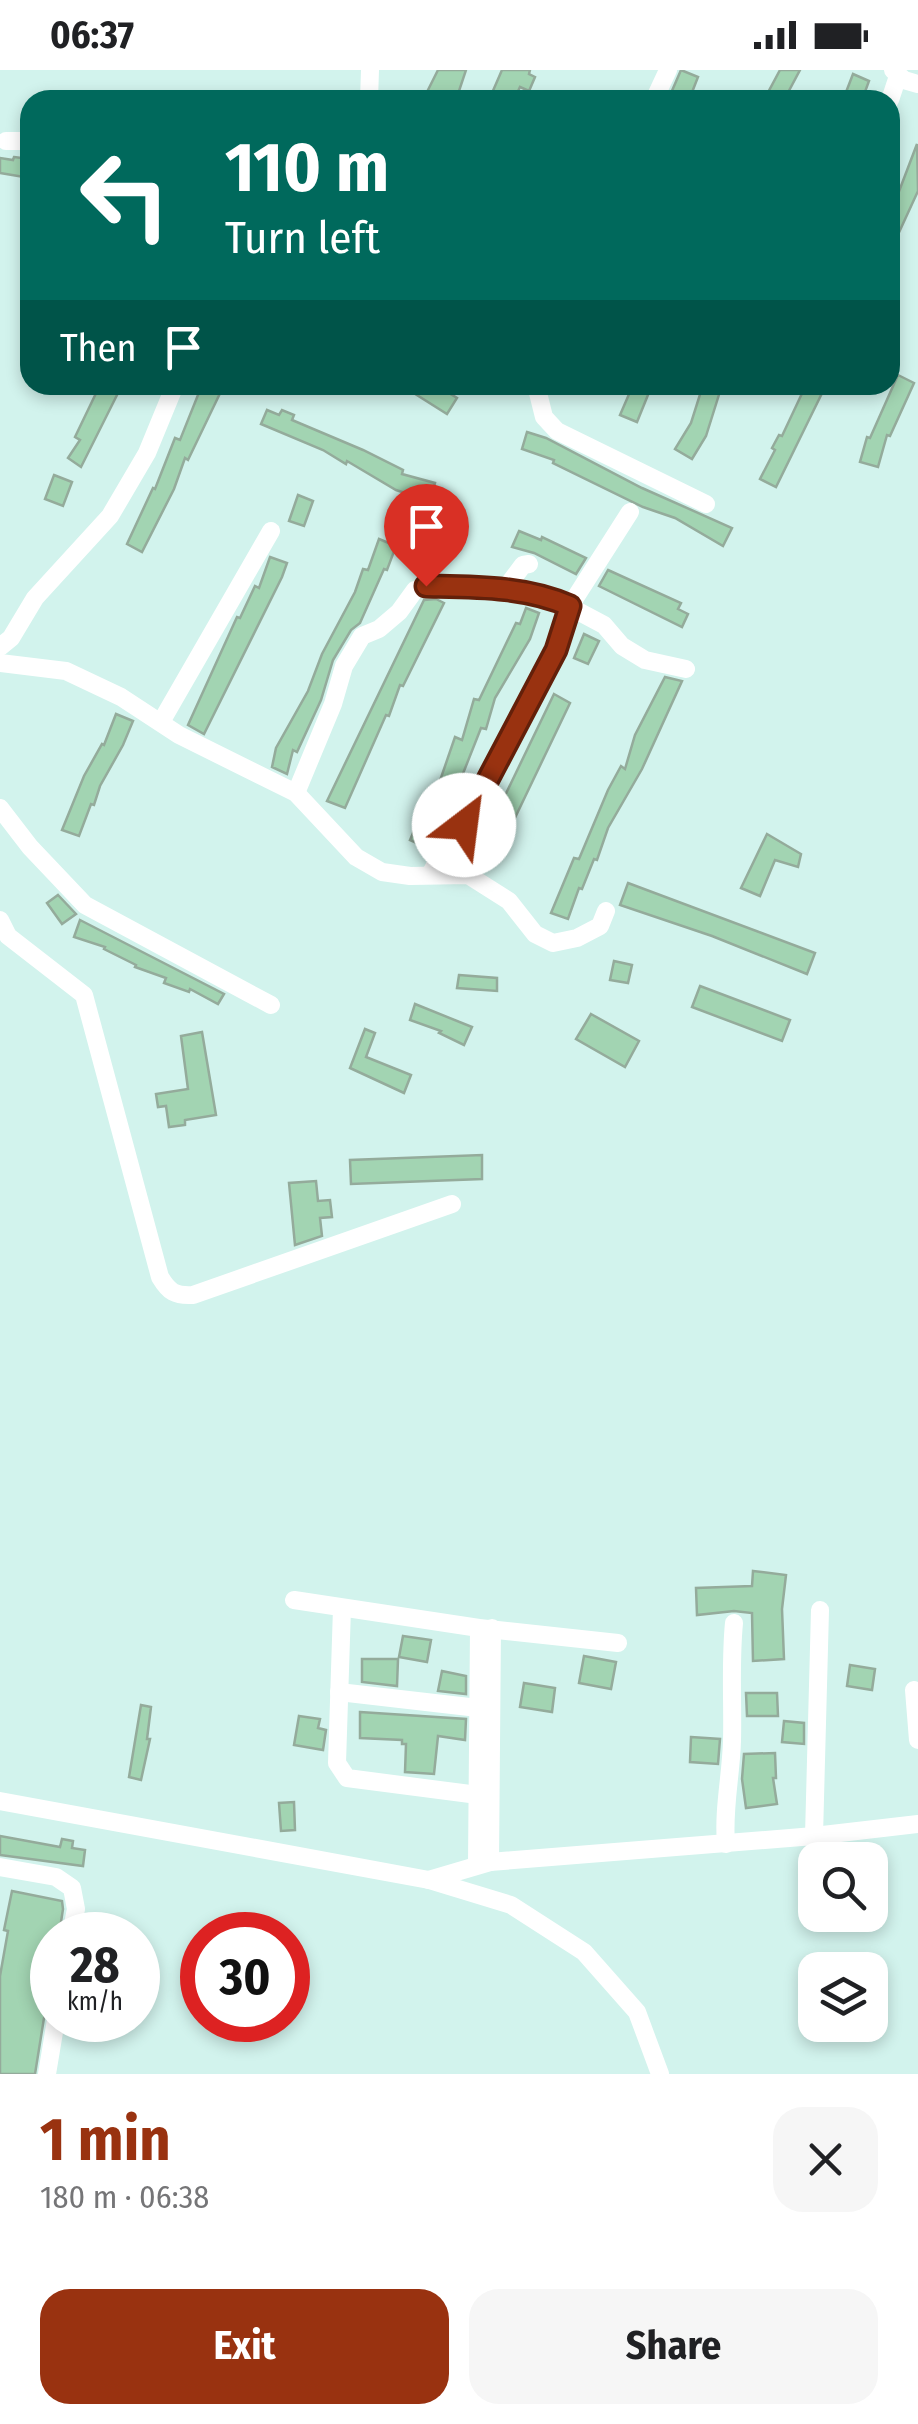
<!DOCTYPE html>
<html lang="en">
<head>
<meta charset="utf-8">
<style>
	body { margin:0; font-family:"Fira Sans Condensed",sans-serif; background:#f6f6f6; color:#202124; height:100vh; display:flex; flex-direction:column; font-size:38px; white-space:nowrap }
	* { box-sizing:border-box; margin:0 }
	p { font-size:32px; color:#757577 }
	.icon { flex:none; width:55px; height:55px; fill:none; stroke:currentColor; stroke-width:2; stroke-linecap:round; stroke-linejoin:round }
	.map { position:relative; height:2004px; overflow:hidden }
	.side { display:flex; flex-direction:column; background:#fff; flex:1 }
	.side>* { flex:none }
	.hud { position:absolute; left:20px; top:20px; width:880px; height:305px; border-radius:30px; box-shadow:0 5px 15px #0003; background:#00695c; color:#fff; overflow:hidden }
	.fabs { position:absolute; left:798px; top:1772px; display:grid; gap:20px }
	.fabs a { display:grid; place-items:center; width:90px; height:90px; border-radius:20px; background:#fff; box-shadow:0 5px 15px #0003; font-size:50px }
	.speed { position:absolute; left:30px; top:1842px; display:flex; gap:20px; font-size:50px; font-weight:700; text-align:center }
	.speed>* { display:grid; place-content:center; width:130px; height:130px; border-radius:50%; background:#fff; box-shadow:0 5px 15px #0003; line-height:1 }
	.speed small { font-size:25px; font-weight:400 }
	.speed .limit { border:15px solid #d22; background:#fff; color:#111 }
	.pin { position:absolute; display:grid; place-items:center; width:85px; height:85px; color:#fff; margin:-102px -42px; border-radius:50% 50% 50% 0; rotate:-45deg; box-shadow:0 0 10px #0007 }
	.pin .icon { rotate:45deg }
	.me { position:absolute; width:110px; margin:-55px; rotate:30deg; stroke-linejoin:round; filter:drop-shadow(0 0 8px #0008) }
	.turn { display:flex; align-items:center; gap:35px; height:210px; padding:0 40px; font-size:45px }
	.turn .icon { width:130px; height:130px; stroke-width:2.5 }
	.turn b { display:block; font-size:70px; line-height:85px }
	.then { display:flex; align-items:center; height:95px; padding:0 40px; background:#0003; gap:20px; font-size:38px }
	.round { display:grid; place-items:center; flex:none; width:105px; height:105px; border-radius:30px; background:#f6f6f6 }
	.headline { display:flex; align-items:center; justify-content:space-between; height:170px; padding:0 40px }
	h1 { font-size:60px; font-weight:700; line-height:75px; color:#993210 }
	.primary-button { display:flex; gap:20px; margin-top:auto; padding:20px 40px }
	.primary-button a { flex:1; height:115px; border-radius:30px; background:#993210; color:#fff; font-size:40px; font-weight:700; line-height:115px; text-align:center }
	.primary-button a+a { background:#f6f6f6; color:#202124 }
	.status { display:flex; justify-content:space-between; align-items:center; height:70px; padding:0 50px; background:#fff; direction:ltr }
	.status svg { height:28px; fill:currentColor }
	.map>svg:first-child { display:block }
	.building { fill:#a2d4b2; stroke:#94ab9b; stroke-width:2.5 }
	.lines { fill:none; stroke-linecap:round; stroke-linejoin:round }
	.minor { stroke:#fff; stroke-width:18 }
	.route-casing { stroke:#63200a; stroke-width:25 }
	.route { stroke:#993210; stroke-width:18 }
</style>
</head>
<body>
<div class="status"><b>06:37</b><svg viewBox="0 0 49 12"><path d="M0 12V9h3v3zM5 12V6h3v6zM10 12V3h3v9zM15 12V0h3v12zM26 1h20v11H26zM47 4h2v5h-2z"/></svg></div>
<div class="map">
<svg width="918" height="2004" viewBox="0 0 918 2004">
	<rect width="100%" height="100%" fill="#d2f3ed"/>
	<g class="building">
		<polygon points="438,0 466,0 456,30 423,30"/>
		<polygon points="502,0 530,0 529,4 535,7 529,21 520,17 514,30 489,30"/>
		<polygon points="681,0 698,7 689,30 668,30"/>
		<polygon points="780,0 800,0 784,30 764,30"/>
		<polygon points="853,4 869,11 862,30 843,30"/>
		<polygon points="917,74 918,121 890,182 890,145"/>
		<polygon points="14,87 30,89 30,108 0,103 0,88 13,90"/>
		<polygon points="898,305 914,313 890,366 887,365 878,397 860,392 867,367 870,368"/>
		<polygon points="100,315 119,321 81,397 68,388 80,370 75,367"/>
		<polygon points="202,315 224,315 188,390 185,388 174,419 142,482 127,474 153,418 155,419 175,368 180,370"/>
		<polygon points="401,315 436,315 457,328 447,344"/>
		<polygon points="633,315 652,315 637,352 620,345"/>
		<polygon points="703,315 722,315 706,366 692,389 675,379 691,353"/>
		<polygon points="806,315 826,315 776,417 760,409 775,380 772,378 779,365 782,366"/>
		<polygon points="267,340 279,345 282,340 294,345 292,350 363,380 403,400 402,404 435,413 433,421 442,424 439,437 414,430 415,426 396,420 347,391 346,394 323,380 261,354"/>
		<polygon points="527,362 546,368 642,418 732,458 723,476 675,448 643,437 553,393 554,390 522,379"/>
		<polygon points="54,405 72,412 63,436 45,429"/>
		<polygon points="298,425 313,431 304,456 289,451"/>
		<polygon points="519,461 541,470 542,467 586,488 576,504 534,483 512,477"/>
		<polygon points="379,469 396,476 387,500 384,499 360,553 351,560 333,590 321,630 297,682 293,680 287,704 272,697 276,678 308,621 322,584 355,522 363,499 368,500"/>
		<polygon points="270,487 287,493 282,507 204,664 188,655 237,547 240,548 255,516 259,518"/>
		<polygon points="608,500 681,533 678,539 688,544 682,557 599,516"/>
		<polygon points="436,529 444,533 403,616 400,615 389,646 386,645 345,738 327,731 424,530"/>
		<polygon points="526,538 539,543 530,569 495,628 486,659 481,658 449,739 444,737 426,777 410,770 427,730 433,731 455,667 462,670 474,629 479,630 516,553 520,554"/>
		<polygon points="584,564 599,571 588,594 574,588"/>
		<polygon points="665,607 682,611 642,699 608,758 597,790 594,789 582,819 579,818 568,849 551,843 574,788 579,789 608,720 621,696 625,699 635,665"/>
		<polygon points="554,624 570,633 501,777 484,769"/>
		<polygon points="116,644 133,651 123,675 100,716 94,735 91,734 79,766 62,760 84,706 102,674 104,675"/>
		<polygon points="767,764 801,784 798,797 775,790 760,826 741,818"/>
		<polygon points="628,813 815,883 807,904 712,866 620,835"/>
		<polygon points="58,825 76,844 62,854 47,833"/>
		<polygon points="80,850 224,924 218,934 190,919 189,922 164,913 166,908 135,897 136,895 104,879 105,877 74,867"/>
		<polygon points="614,891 632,895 628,913 610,910"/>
		<polygon points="459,905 497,908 497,921 457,918"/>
		<polygon points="700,916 790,950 782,971 692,937"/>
		<polygon points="415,934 472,957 464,975 439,963 441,961 410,950"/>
		<polygon points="591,944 639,971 625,997 576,969"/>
		<polygon points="365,959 375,963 366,987 411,1005 404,1023 350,998"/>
		<polygon points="202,962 216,1045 185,1050 185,1055 169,1057 166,1036 158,1037 156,1024 188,1019 181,966"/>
		<polygon points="482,1085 482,1109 351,1114 350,1090"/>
		<polygon points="316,1111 318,1131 330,1130 332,1147 320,1148 322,1166 295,1175 289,1113"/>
		<polygon points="753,1501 786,1505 782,1539 784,1589 753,1591 752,1543 734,1541 697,1545 696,1518 752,1516"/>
		<polygon points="403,1566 431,1570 427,1592 399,1587"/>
		<polygon points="584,1586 616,1592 611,1619 579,1613"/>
		<polygon points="362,1589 398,1589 397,1616 362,1612"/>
		<polygon points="850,1595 875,1599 872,1620 847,1616"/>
		<polygon points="442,1601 466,1606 466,1624 438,1621"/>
		<polygon points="524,1613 555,1618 552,1642 520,1637"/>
		<polygon points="746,1623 777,1623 778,1646 747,1646"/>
		<polygon points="141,1635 151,1637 147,1669 150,1669 141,1710 129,1707"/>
		<polygon points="360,1642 466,1649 465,1670 438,1666 434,1704 405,1702 406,1674 402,1674 402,1670 360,1668"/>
		<polygon points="299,1646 320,1649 318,1658 326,1660 323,1680 294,1675"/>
		<polygon points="784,1651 804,1653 804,1674 782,1672"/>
		<polygon points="691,1667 720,1669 718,1694 690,1692"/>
		<polygon points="775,1683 776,1708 773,1708 777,1734 746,1738 742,1709 744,1684"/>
		<polygon points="294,1732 295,1760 281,1761 279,1733"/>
		<polygon points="0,1766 60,1777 62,1769 73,1771 72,1778 85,1780 83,1796 0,1785"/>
		<polygon points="12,1821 62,1831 63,1839 59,1865 52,1865 52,1933 44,1948 35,2004 0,2004 0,1906 8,1861 4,1860"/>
	</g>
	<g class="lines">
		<g class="minor">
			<polyline points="893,0 904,10 918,14"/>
			<polyline points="369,30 370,0"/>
			<polyline points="654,30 668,0"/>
			<polyline points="890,30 898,6"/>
			<polyline points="6,71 30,71"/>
			<polyline points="536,315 544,347 557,361 706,434"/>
			<polyline points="505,519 523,495 529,494"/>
			<polyline points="0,577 11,568 35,528 110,446 147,383 175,315"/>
			<polyline points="0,593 66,601 121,627 179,665 296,723 356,787 382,802 410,806 468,805 509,831 535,864 553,873 577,868 600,856 606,841"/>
			<polyline points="161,652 271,461"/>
			<polyline points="296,723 333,634 344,596 362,566 379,559 399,542 415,520 426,516 456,518 477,515 557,530 604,555 622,576 645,590 686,599"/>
			<polyline points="0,738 30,777 85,835 271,935"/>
			<polyline points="430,805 442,782 464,755 497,698 556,580 570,536 630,442"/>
			<path d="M0 850 8 866 84 925 160 1207C169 1222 175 1226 193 1225L452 1134"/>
			<polyline points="294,1530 479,1558 618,1573"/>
			<polyline points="342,1538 337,1693 347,1708 478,1725"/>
			<polyline points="914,1620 918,1670"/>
			<polyline points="339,1622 478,1638"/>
			<polyline points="0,1731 429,1810 511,1835 584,1882 637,1942 660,2004"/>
			<polyline points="814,1766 820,1540"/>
			<path d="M726 1774C723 1739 731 1706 732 1671 733 1632 730 1593 734 1553"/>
			<polyline points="490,1792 492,1558"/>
			<polyline points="477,1794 479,1558"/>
			<polyline points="0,1797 56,1807 72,1818 76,1839 71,1865"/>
			<polyline points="429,1810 490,1792 814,1766 918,1754"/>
			<polyline points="47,2004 56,1950"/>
		</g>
	</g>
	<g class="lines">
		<defs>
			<path id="route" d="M426 516C474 517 525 516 570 536L556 580 464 755"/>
		</defs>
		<use href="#route" class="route-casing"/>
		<use href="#route" class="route"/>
	</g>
</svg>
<div class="fabs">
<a><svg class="icon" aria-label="search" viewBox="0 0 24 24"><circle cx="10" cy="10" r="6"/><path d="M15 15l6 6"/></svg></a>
<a><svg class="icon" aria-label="layers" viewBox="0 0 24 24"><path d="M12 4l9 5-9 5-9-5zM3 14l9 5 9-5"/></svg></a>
</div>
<div class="speed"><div>28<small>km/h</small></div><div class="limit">30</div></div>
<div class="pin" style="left:426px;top:516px;background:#d93025"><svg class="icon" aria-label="arrive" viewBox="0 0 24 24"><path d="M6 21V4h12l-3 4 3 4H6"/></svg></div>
<svg class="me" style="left:464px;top:755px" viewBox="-20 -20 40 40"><circle r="19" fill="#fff"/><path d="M0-13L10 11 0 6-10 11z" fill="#993210"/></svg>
<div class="hud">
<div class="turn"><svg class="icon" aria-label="left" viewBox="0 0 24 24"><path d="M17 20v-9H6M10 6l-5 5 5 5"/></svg><div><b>110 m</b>Turn left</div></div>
<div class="then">Then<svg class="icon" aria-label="arrive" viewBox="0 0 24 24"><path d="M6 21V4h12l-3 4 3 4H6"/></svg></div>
</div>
</div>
<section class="side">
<div class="headline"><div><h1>1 min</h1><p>180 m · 06:38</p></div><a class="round"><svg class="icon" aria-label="close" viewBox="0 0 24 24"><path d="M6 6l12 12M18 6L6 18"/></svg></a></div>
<div class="primary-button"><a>Exit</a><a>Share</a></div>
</section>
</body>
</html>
